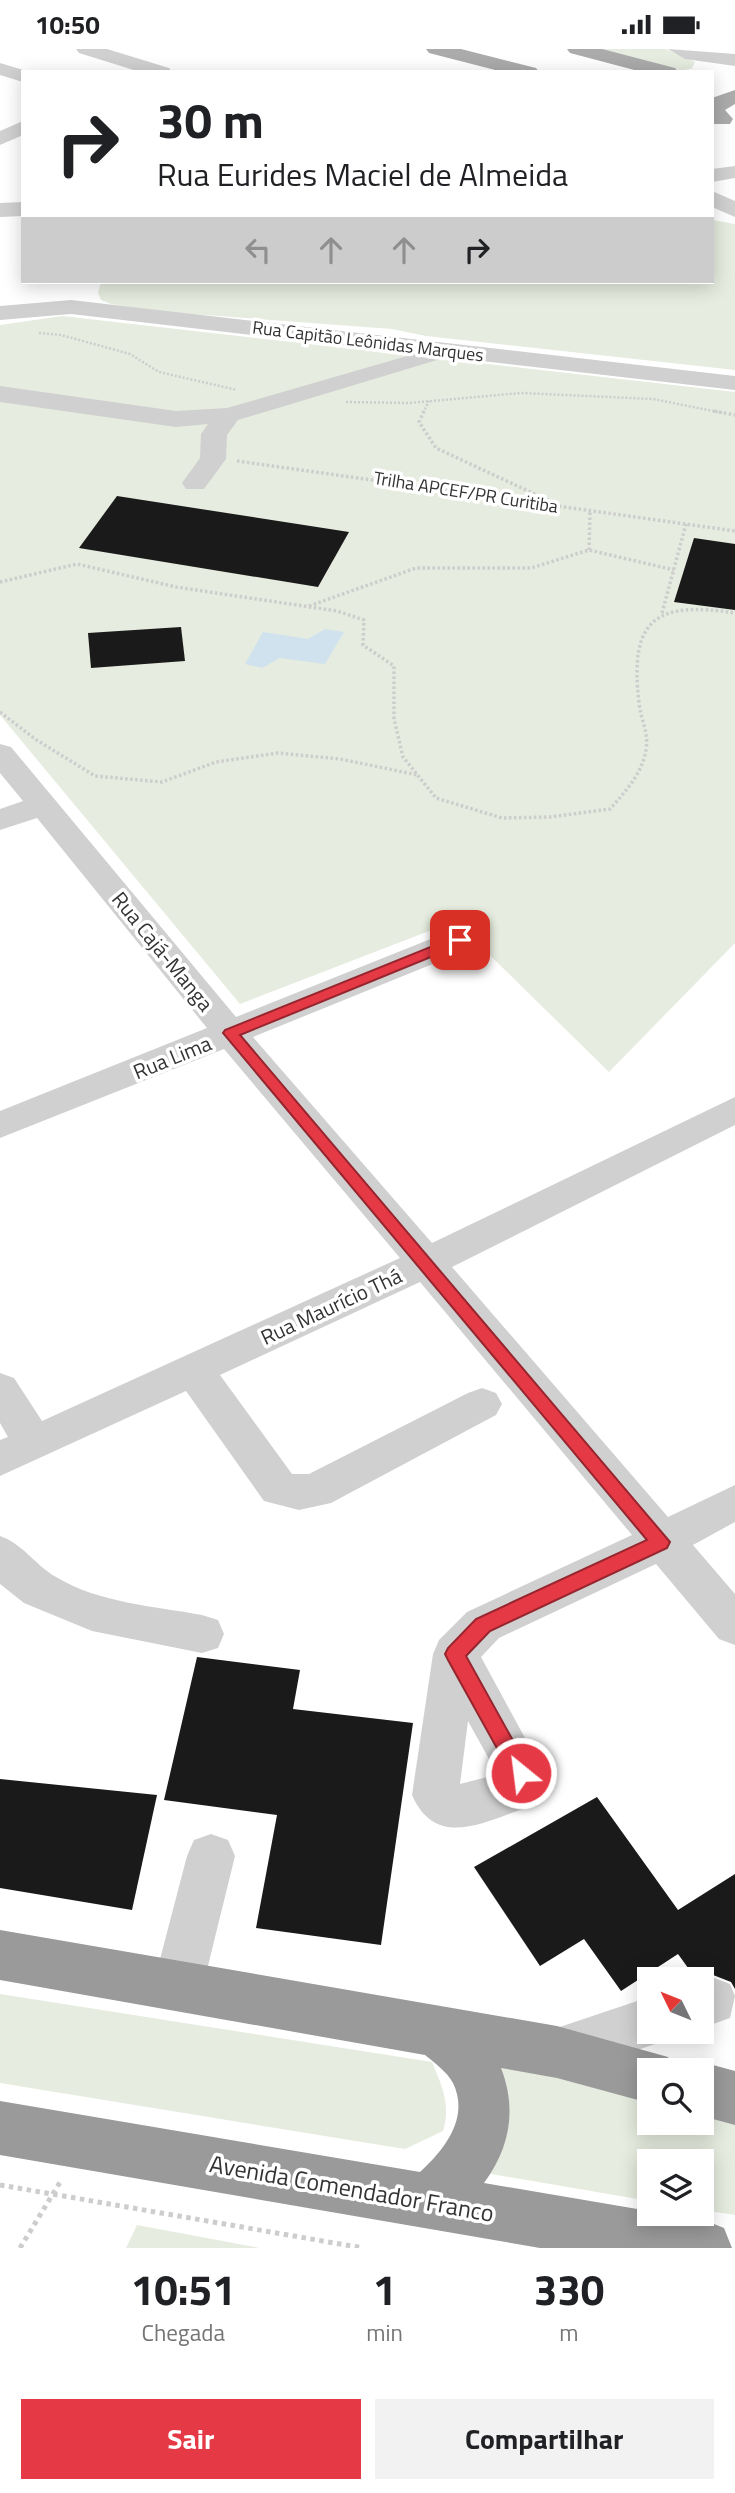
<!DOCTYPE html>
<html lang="pt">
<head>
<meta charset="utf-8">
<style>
	body { margin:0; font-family:"Titillium Web",sans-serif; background:#f2f2f2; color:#202124; height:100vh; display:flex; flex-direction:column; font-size:26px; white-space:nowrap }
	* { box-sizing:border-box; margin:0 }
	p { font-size:23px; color:#757577 }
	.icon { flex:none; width:38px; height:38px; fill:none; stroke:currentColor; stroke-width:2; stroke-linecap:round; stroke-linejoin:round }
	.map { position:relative; height:2199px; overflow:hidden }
	.drawer { display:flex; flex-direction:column; background:#fff; flex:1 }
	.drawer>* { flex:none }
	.top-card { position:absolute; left:21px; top:21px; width:693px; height:214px; border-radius:0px; box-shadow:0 4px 18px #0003; background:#fff; color:#202124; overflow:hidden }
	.needle { width:46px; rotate:313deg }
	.buttons { position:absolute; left:637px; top:1918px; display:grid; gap:14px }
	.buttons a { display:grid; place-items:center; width:77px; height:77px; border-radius:0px; background:#fff; box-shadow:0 4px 18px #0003; font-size:35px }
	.pin { position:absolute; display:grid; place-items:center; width:60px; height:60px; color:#fff; margin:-30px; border-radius:14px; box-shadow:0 4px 10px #0006 }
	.me { position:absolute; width:77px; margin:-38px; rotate:331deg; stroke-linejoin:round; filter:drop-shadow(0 0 5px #0008) }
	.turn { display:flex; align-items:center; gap:24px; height:147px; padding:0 21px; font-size:32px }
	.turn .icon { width:91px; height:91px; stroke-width:2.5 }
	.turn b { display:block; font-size:49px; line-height:60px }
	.lanes { display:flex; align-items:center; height:66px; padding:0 21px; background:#0003; justify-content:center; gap:35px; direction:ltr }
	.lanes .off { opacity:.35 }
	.eta { display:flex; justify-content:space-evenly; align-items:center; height:119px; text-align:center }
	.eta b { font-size:42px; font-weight:700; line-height:49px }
	.button { display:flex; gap:14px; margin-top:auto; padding:14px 21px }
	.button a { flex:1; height:80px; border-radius:0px; background:#e63946; color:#fff; font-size:28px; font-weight:700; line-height:80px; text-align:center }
	.button a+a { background:#f2f2f2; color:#202124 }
	.status { display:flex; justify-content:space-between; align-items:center; height:49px; padding:0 35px; background:#fff; direction:ltr }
	.status svg { height:19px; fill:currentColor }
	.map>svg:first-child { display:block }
	.green { fill:#e6ecdf }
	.water { fill:#cfe2ee }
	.building { fill:#1a1a1a }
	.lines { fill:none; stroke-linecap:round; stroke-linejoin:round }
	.path-far2 { stroke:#cdcdcd; stroke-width:2.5; stroke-dasharray:2 2; stroke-linecap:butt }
	.path-far1 { stroke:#cdcdcd; stroke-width:3.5; stroke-dasharray:2.5 2.5; stroke-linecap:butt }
	.path { stroke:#cdcdcd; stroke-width:5; stroke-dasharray:4.5 4.5; stroke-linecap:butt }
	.minor { fill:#d0d0d0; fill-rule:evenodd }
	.major { fill:#ababab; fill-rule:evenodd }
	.highway { fill:#9a9a9a; fill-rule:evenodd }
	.route { fill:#e63946; stroke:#96252e; stroke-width:2 }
	.labels { text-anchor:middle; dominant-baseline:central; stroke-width:7; stroke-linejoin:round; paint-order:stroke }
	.far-street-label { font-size:18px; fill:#333; stroke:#fff }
	.street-label { font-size:21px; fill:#333; stroke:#fff }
	.near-street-label { font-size:24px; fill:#333; stroke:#fff }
</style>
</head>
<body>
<div class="status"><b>10:50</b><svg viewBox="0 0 49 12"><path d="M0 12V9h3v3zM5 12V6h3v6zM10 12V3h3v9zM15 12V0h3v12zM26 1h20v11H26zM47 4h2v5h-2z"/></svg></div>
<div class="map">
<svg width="735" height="2199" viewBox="0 0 735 2199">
	<rect width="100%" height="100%" fill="#fff"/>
	<g class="green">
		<polygon points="596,0 666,0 695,13 692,19 682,22"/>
		<polygon points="712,171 735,175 735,321 426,287 392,280 164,263 111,255 101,251 98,244 101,233 712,233"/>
		<polygon points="62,267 735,343 735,894 609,1023 455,872 240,955 0,666 0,276"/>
		<path d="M0 1945 432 2013C442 2037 451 2056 443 2082L405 2100 0 2034Z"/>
		<polygon points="447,1987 649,2044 649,2074 702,2074 702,2059 735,2069 735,2166 702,2161 702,2112 649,2112 649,2152 480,2123"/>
		<polygon points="137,2176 260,2199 126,2199"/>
	</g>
	<polygon class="water" points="325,580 344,583 325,615 280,609 262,619 245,615 263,583 308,590"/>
	<g class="building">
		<polygon points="117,447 349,483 318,538 79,499"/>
		<polygon points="694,489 735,495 735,561 674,553"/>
		<polygon points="181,578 185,612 91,619 88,584"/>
		<polygon points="197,1608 300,1621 293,1660 413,1674 381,1896 256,1879 277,1766 164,1751"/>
		<polygon points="0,1730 157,1746 132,1861 0,1839"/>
		<polygon points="597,1748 678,1861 735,1825 735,1940 731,1933 713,1926 696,1930 678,1905 621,1942 584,1890 540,1917 474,1818"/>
	</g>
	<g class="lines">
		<g class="path-far2">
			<polyline points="39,284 61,286 130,305 159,323 237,341"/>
			<polyline points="346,353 409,354 521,344 653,350 723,364"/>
			<polyline points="423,364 429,352"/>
		</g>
		<g class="path-far1">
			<polyline points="424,362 419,373 436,399 556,455"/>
			<polyline points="714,362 735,366"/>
			<polyline points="237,412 735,482"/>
			<polyline points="589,501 590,462"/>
			<path d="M0 533 77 515 176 538 337 562 364 571 363 596 394 617V670L403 708 436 749 502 769 550 768 610 760C625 743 642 725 646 701 649 684 641 671 639 654 629 569 656 552 735 564"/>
			<polyline points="309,557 416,519 531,519 589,501 674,521"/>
			<polyline points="662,564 686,475"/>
			<polyline points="0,663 35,690 95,727 162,733 216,713 278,704 340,710 418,726"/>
		</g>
		<g class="path">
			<polyline points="0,2136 363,2199"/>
			<polyline points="20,2199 62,2130"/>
		</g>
		<g class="minor">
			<polygon points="76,0 107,0 169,19 172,23 140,23 79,4"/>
			<polygon points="668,0 735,5 735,17 685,10"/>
			<polygon points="0,14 30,23 23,23 23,33 0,26"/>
			<polygon points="23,72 23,86 0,96 0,82"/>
			<polygon points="735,117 735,129 712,133 712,120"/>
			<polygon points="712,142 735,152 735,168 712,158"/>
			<polygon points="23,153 23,167 0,168 0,154"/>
			<polygon points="71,251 735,327 735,341 447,308 238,371 227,386 226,410 204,440 186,440 182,434 200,409 201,385 208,375 176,378 0,353 0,337 176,362 227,359 414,305 71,265 0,271 0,257"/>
			<path d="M0 695 11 698 236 968 448 883 460 880 472 883 477 891 472 899 253 988 432 1194 735 1048V1076L452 1218 668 1468 735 1436V1473L693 1496 735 1545V1596L719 1590 656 1515 499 1589 481 1608 544 1724 522 1760C479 1776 435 1798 412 1746L433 1605 439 1591 467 1563 632 1486 420 1233 220 1326 292 1425H309L468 1344 482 1339 496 1344 502 1355 496 1366 331 1454 299 1461 264 1452 186 1342 0 1427V1391L8 1388 0 1374V1324L14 1329 42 1372 400 1209 224 1000 0 1089V1062L207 979 37 769 0 781V760L23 752 0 724ZM468 1672 495 1721 491 1727 460 1735Z"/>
			<path d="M0 1487C23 1495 35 1516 56 1528 99 1554 154 1557 202 1566L218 1571 224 1585 218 1599 202 1604 92 1582 24 1554 0 1535Z"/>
			<polygon points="211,1785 228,1791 235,1807 203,1937 196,1954 178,1961 160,1954 153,1937 187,1807 194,1791"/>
			<polygon points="712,1928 730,1935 735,1947 730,1969 702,1979 702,1931"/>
			<polygon points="649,1948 649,1983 670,1983 667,1991 557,2028 539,2021 532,2003 539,1985"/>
		</g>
		<g class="major">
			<polygon points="426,0 461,0 536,19 539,23 503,23 429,4"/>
			<polygon points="567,0 602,0 675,19 678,23 642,23 570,4"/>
			<polygon points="735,41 735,55 725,61 733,70 730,75 714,75 712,49"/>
		</g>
		<g class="highway">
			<path d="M0 1881 557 1977 668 2008 673 2021H649V2054L557 2029 501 2019C517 2060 510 2099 484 2134L649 2162V2165L704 2171 724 2179 732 2199H540L0 2106V2052L420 2123C444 2101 470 2069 453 2034 447 2023 435 2014 425 2006L0 1931Z"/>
			<polygon points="702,2013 735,2022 735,2076 702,2067 702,2021 683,2021"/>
		</g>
	</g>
	<polygon class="route" points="460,886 465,888 465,894 240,986 670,1493 667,1499 490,1582 466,1607 531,1724 528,1730 521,1733 514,1730 448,1611 445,1605 448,1599 476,1570 647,1491 223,984 225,981"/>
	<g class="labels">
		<g class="far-street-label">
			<text transform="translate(368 292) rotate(7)">Rua Capitão Leônidas Marques</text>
			<text transform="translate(466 443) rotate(9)">Trilha APCEF/PR Curitiba</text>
		</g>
		<g class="street-label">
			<text transform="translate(163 902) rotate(51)">Rua Cajá-Manga</text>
			<text transform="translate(172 1008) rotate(-22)">Rua Lima</text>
			<text transform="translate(331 1257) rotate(-25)">Rua Maurício Thá</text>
		</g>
		<g class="near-street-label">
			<text transform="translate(352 2139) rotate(10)">Avenida Comendador Franco</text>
		</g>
	</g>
</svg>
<div class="buttons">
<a><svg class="needle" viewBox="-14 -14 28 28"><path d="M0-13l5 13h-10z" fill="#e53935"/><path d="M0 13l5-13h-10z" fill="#757577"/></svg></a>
<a><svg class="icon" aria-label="search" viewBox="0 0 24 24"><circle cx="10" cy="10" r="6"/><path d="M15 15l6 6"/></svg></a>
<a><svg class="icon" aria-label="layers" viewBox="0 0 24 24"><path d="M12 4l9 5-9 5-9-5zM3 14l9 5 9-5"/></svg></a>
</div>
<div class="pin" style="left:460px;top:891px;background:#d93025"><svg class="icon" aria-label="arrive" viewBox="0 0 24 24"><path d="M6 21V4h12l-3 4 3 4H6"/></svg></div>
<svg class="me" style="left:521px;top:1724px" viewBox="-20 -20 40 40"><circle r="17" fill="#e63946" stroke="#fff" stroke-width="3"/><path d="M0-11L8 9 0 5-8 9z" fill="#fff"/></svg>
<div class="top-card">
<div class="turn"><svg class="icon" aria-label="right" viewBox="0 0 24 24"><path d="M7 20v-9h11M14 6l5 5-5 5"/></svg><div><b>30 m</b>Rua Eurides Maciel de Almeida</div></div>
<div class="lanes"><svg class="icon off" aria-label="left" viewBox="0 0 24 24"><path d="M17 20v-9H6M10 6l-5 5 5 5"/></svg><svg class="icon off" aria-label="ahead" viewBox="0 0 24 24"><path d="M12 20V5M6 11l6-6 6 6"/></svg><svg class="icon off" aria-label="ahead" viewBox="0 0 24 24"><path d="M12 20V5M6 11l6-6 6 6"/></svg><svg class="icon" aria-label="right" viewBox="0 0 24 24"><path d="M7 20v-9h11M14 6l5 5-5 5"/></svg></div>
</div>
</div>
<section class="drawer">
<div class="eta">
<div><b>10:51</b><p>Chegada</p></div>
<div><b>1</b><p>min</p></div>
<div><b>330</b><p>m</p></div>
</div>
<div class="button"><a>Sair</a><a>Compartilhar</a></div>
</section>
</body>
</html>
